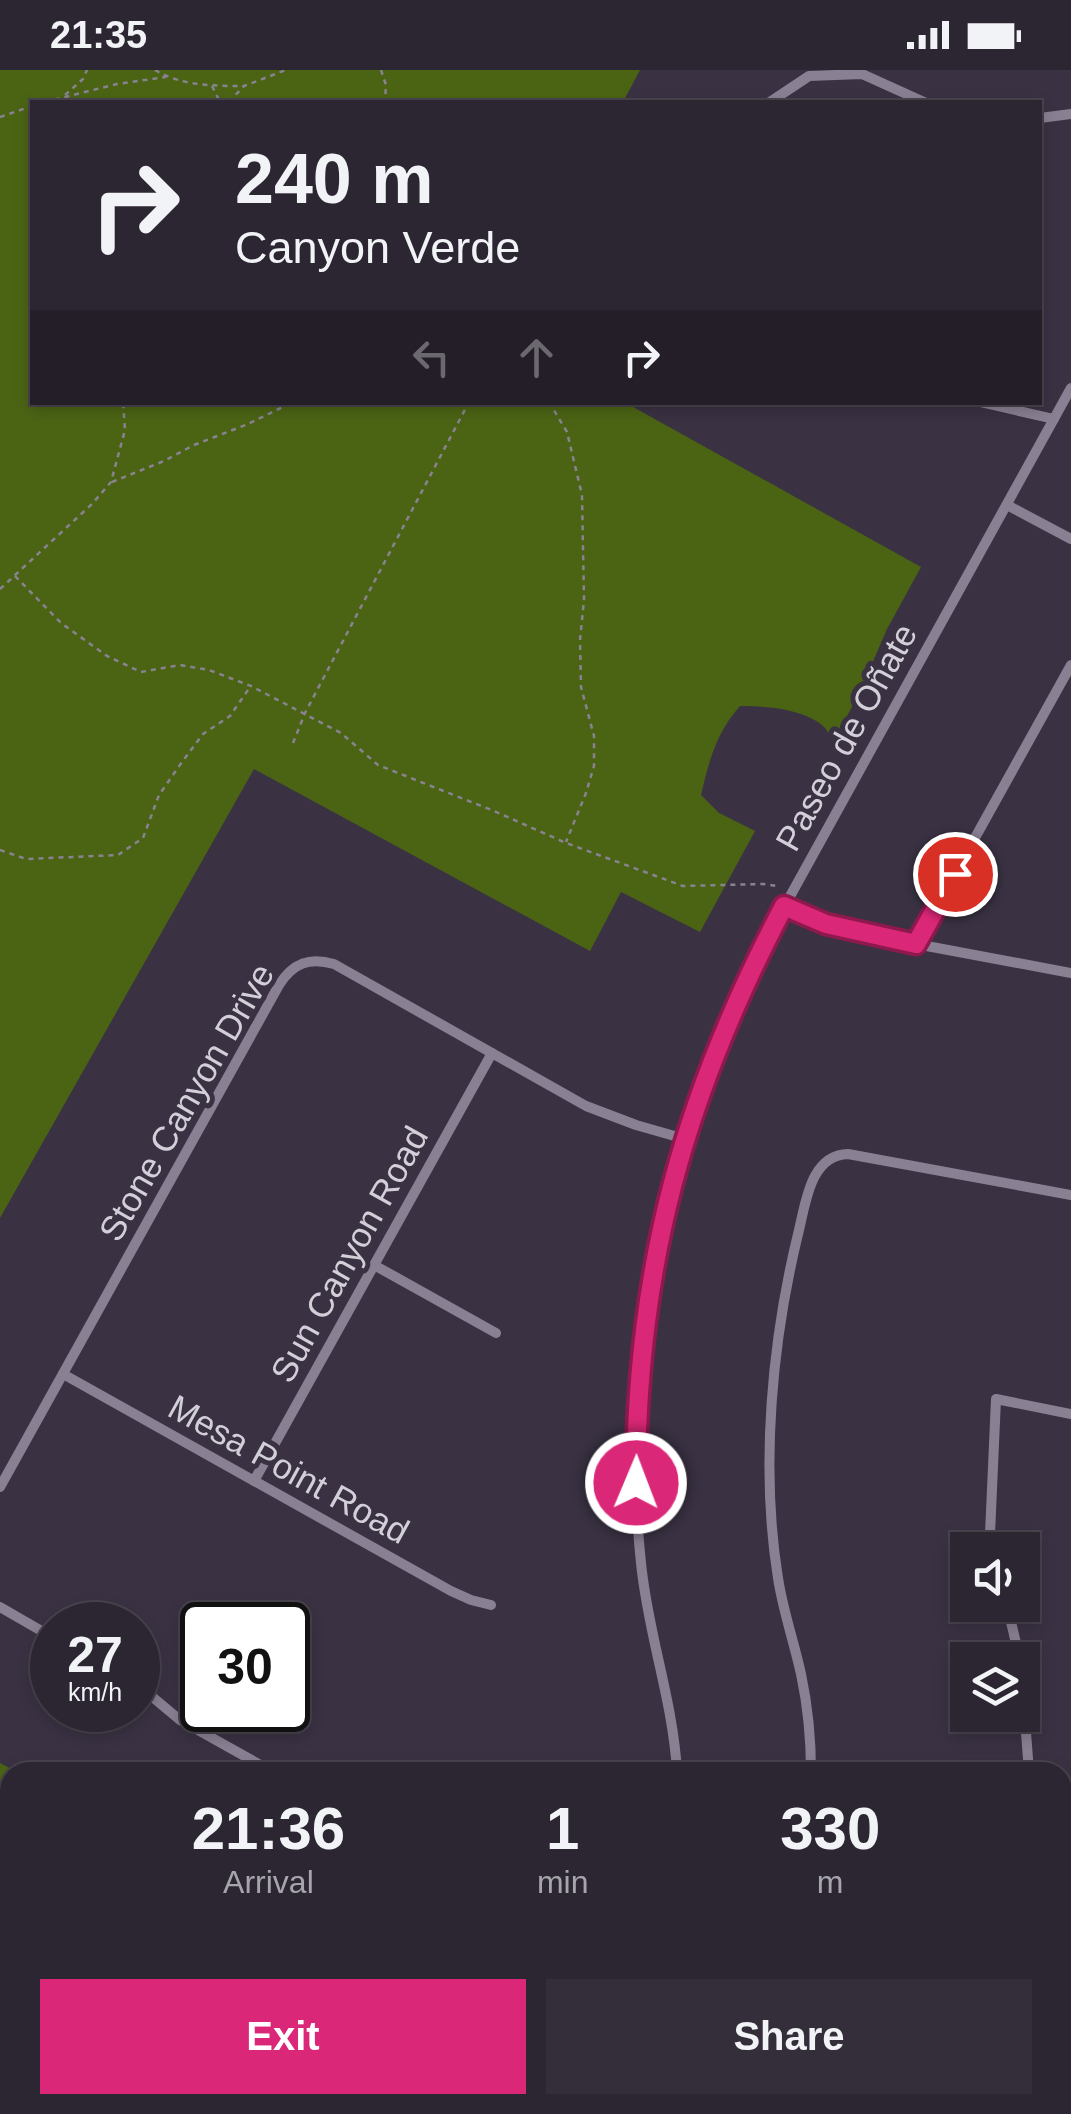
<!DOCTYPE html>
<html lang="en">
<head>
<meta charset="utf-8">
<style>
	body { margin:0; font-family:Helvetica,sans-serif; background:#342e3a; color:#f1f3f6; height:100vh; display:flex; flex-direction:column; font-size:38px; white-space:nowrap }
	* { box-sizing:border-box; margin:0 }
	p { font-size:32px; color:#a6a5ac }
	.icon { flex:none; width:55px; height:55px; fill:none; stroke:currentColor; stroke-width:2; stroke-linecap:round; stroke-linejoin:round }
	.map { position:relative; flex:1; overflow:hidden }
	.panel { position:absolute; left:0px; top:1692px; width:1072px; height:352px; display:flex; flex-direction:column; background:#2c2632; border-radius:30px 30px 0 0; box-shadow:0 5px 15px #0003,0 0 0 2px #48434d }
	.panel>* { flex:none }
	.top-card { position:absolute; left:30px; top:30px; width:1012px; height:305px; border-radius:0px; box-shadow:0 5px 15px #0003,0 0 0 2px #48434d; background:#2c2632; color:#f1f3f6; overflow:hidden }
	.buttons { position:absolute; left:950px; top:1462px; display:grid; gap:20px }
	.buttons a { display:grid; place-items:center; width:90px; height:90px; border-radius:0px; background:#2c2632; box-shadow:0 5px 15px #0003,0 0 0 2px #48434d; font-size:50px }
	.speed { position:absolute; left:30px; top:1532px; display:flex; gap:20px; font-size:50px; font-weight:700; text-align:center }
	.speed>* { display:grid; place-content:center; width:130px; height:130px; border-radius:50%; background:#2c2632; box-shadow:0 5px 15px #0003,0 0 0 2px #48434d; line-height:1 }
	.speed small { font-size:25px; font-weight:400 }
	.speed .limit { border:5px solid #111; border-radius:15px; background:#fff; color:#111 }
	.pin { position:absolute; display:grid; place-items:center; width:85px; height:85px; color:#fff; margin:-42px; border:5px solid #fff; border-radius:50%; box-shadow:0 2px 10px #0007 }
	.me { position:absolute; width:110px; margin:-55px; rotate:1deg; stroke-linejoin:round; filter:drop-shadow(0 0 8px #0008) }
	.turn { display:flex; align-items:center; gap:35px; height:210px; padding:0 40px; font-size:45px }
	.turn .icon { width:130px; height:130px; stroke-width:2.5 }
	.turn b { display:block; font-size:70px; line-height:85px }
	.lanes { display:flex; align-items:center; height:95px; padding:0 40px; background:#0003; justify-content:center; gap:50px; direction:ltr }
	.lanes .off { opacity:.35 }
	.eta { display:flex; justify-content:space-evenly; align-items:center; height:170px; text-align:center }
	.eta b { font-size:60px; font-weight:700; line-height:70px }
	.primary-button { display:flex; gap:20px; margin-top:auto; padding:20px 40px }
	.primary-button a { flex:1; height:115px; border-radius:0px; background:#db2777; color:#fff; font-size:40px; font-weight:700; line-height:115px; text-align:center }
	.primary-button a+a { background:#342e3a; color:#f1f3f6 }
	.status { display:flex; justify-content:space-between; align-items:center; height:70px; padding:0 50px; background:#2c2632; direction:ltr }
	.status svg { height:28px; fill:currentColor }
	.map>svg:first-child { display:block }
	.green { fill:#4b6414 }
	.lines { fill:none; stroke-linecap:round; stroke-linejoin:round }
	.path { stroke:#898391; stroke-width:2.5; stroke-dasharray:5 5; stroke-linecap:butt }
	.street { stroke:#898093; stroke-width:10 }
	.route-casing { stroke:#8e194d; stroke-width:25 }
	.route { stroke:#db2777; stroke-width:18 }
	.labels { text-anchor:middle; dominant-baseline:central; stroke-width:10; stroke-linejoin:round; paint-order:stroke }
	.street-label { font-size:35px; fill:#d3cfd9; stroke:#3a3243 }
</style>
</head>
<body>
<div class="status"><b>21:35</b><svg viewBox="0 0 49 12"><path d="M0 12V9h3v3zM5 12V6h3v6zM10 12V3h3v9zM15 12V0h3v12zM26 1h20v11H26zM47 4h2v5h-2z"/></svg></div>
<div class="map">
<svg width="1071" height="2044" viewBox="0 0 1071 2044">
	<rect width="100%" height="100%" fill="#3a3243"/>
	<g class="green">
		<path d="M0 0H640L623 32H32V332L626 333 921 497 887 559 859 624 834 670C829 664 825 656 818 652 796 638 765 636 740 636 716 663 709 691 701 725L719 743 755 761 700 862 621 822 590 881 254 699 0 1148Z"/>
		<polygon points="0,1693 17,1702 10,1702 10,2035 613,2035 630,2044 0,2044"/>
	</g>
	<g class="lines">
		<g class="path">
			<path d="M155 0C181 16 215 16 244 16"/>
			<polyline points="381,0 386,15 385,32"/>
			<polyline points="212,16 219,30 218,32"/>
			<polyline points="65,25 83,9 87,0"/>
			<polyline points="45,32 117,14 166,7"/>
			<polyline points="229,32 244,16 286,0"/>
			<polyline points="0,47 32,36"/>
			<polyline points="549,332 567,362 582,425 584,530 580,570 581,617 594,666 594,696 586,723 566,772"/>
			<polyline points="112,412 164,391 194,375 248,354 293,332"/>
			<polyline points="15,506 61,553 107,586 141,602 180,595 209,600 251,616 341,663 378,695 494,741 566,773 683,816 763,814 777,816"/>
			<polyline points="0,519 92,434 111,412 125,360 123,332"/>
			<polyline points="293,673 305,643 469,332"/>
			<polyline points="0,780 26,789 118,785 143,768 159,725 182,692 203,664 230,646 250,617"/>
			<polyline points="0,1973 10,1977"/>
			<polyline points="169,2035 199,2039 245,2037 274,2044"/>
		</g>
		<g class="street">
			<polyline points="770,32 809,6 862,4 924,32"/>
			<polyline points="1040,48 1071,44"/>
			<polyline points="980,332 1054,349"/>
			<polyline points="1007,435 1071,469"/>
			<polyline points="784,836 826,855 916,874 1071,903"/>
			<polyline points="916,874 1071,595"/>
			<polyline points="374,1195 496,1263"/>
			<polyline points="63,1304 451,1521 471,1530 491,1535"/>
			<polyline points="254,1411 492,983"/>
			<path d="M0 1417 279 915C293 893 309 887 334 894L586 1036 636 1055 685 1069"/>
			<polyline points="994,1480 990,1464 996,1329 1071,1344"/>
			<polyline points="1007,1535 1020,1590"/>
			<polyline points="0,1537 52,1567"/>
			<polyline points="1022,1610 1029,1702"/>
			<polyline points="138,1615 180,1650 273,1702"/>
			<path d="M677 1702C673 1630 648 1565 641 1493 625 1340 645 1181 695 1036 715 978 740 922 767 868L1071 318"/>
			<path d="M811 1702C811 1669 808 1637 801 1604 794 1572 783 1541 778 1508 760 1396 772 1269 799 1160 806 1131 811 1085 848 1084L1071 1125"/>
			<polyline points="1062,1912 1071,1916"/>
			<polyline points="834,2035 850,2044"/>
		</g>
	</g>
	<g class="lines">
		<defs>
			<path id="route" d="M636 1413C636 1197 684 1026 784 836L826 854 916 874 955 804"/>
		</defs>
		<use href="#route" class="route-casing"/>
		<use href="#route" class="route"/>
	</g>
	<g class="labels">
		<g class="street-label">
			<text transform="translate(846 667) rotate(-61)">Paseo de Oñate</text>
			<text transform="translate(186 1032) rotate(-60)">Stone Canyon Drive</text>
			<text transform="translate(349 1184) rotate(-61)">Sun Canyon Road</text>
			<text transform="translate(289 1399) rotate(29)">Mesa Point Road</text>
		</g>
	</g>
</svg>
<div class="buttons">
<a><svg class="icon" aria-label="sound" viewBox="0 0 24 24"><path d="M4 9h4l5-4v14l-5-4H4zM17 9q2 3 0 6"/></svg></a>
<a><svg class="icon" aria-label="layers" viewBox="0 0 24 24"><path d="M12 4l9 5-9 5-9-5zM3 14l9 5 9-5"/></svg></a>
</div>
<div class="speed"><div>27<small>km/h</small></div><div class="limit">30</div></div>
<div class="pin" style="left:955px;top:804px;background:#d93025"><svg class="icon" aria-label="arrive" viewBox="0 0 24 24"><path d="M6 21V4h12l-3 4 3 4H6"/></svg></div>
<svg class="me" style="left:636px;top:1413px" viewBox="-20 -20 40 40"><circle r="17" fill="#db2777" stroke="#fff" stroke-width="3"/><path d="M0-11L8 9 0 5-8 9z" fill="#fff"/></svg>
<div class="top-card">
<div class="turn"><svg class="icon" aria-label="right" viewBox="0 0 24 24"><path d="M7 20v-9h11M14 6l5 5-5 5"/></svg><div><b>240 m</b>Canyon Verde</div></div>
<div class="lanes"><svg class="icon off" aria-label="left" viewBox="0 0 24 24"><path d="M17 20v-9H6M10 6l-5 5 5 5"/></svg><svg class="icon off" aria-label="ahead" viewBox="0 0 24 24"><path d="M12 20V5M6 11l6-6 6 6"/></svg><svg class="icon" aria-label="right" viewBox="0 0 24 24"><path d="M7 20v-9h11M14 6l5 5-5 5"/></svg></div>
</div>
<section class="panel">
<div class="eta">
<div><b>21:36</b><p>Arrival</p></div>
<div><b>1</b><p>min</p></div>
<div><b>330</b><p>m</p></div>
</div>
<div class="primary-button"><a>Exit</a><a>Share</a></div>
</section>
</div>
</body>
</html>
